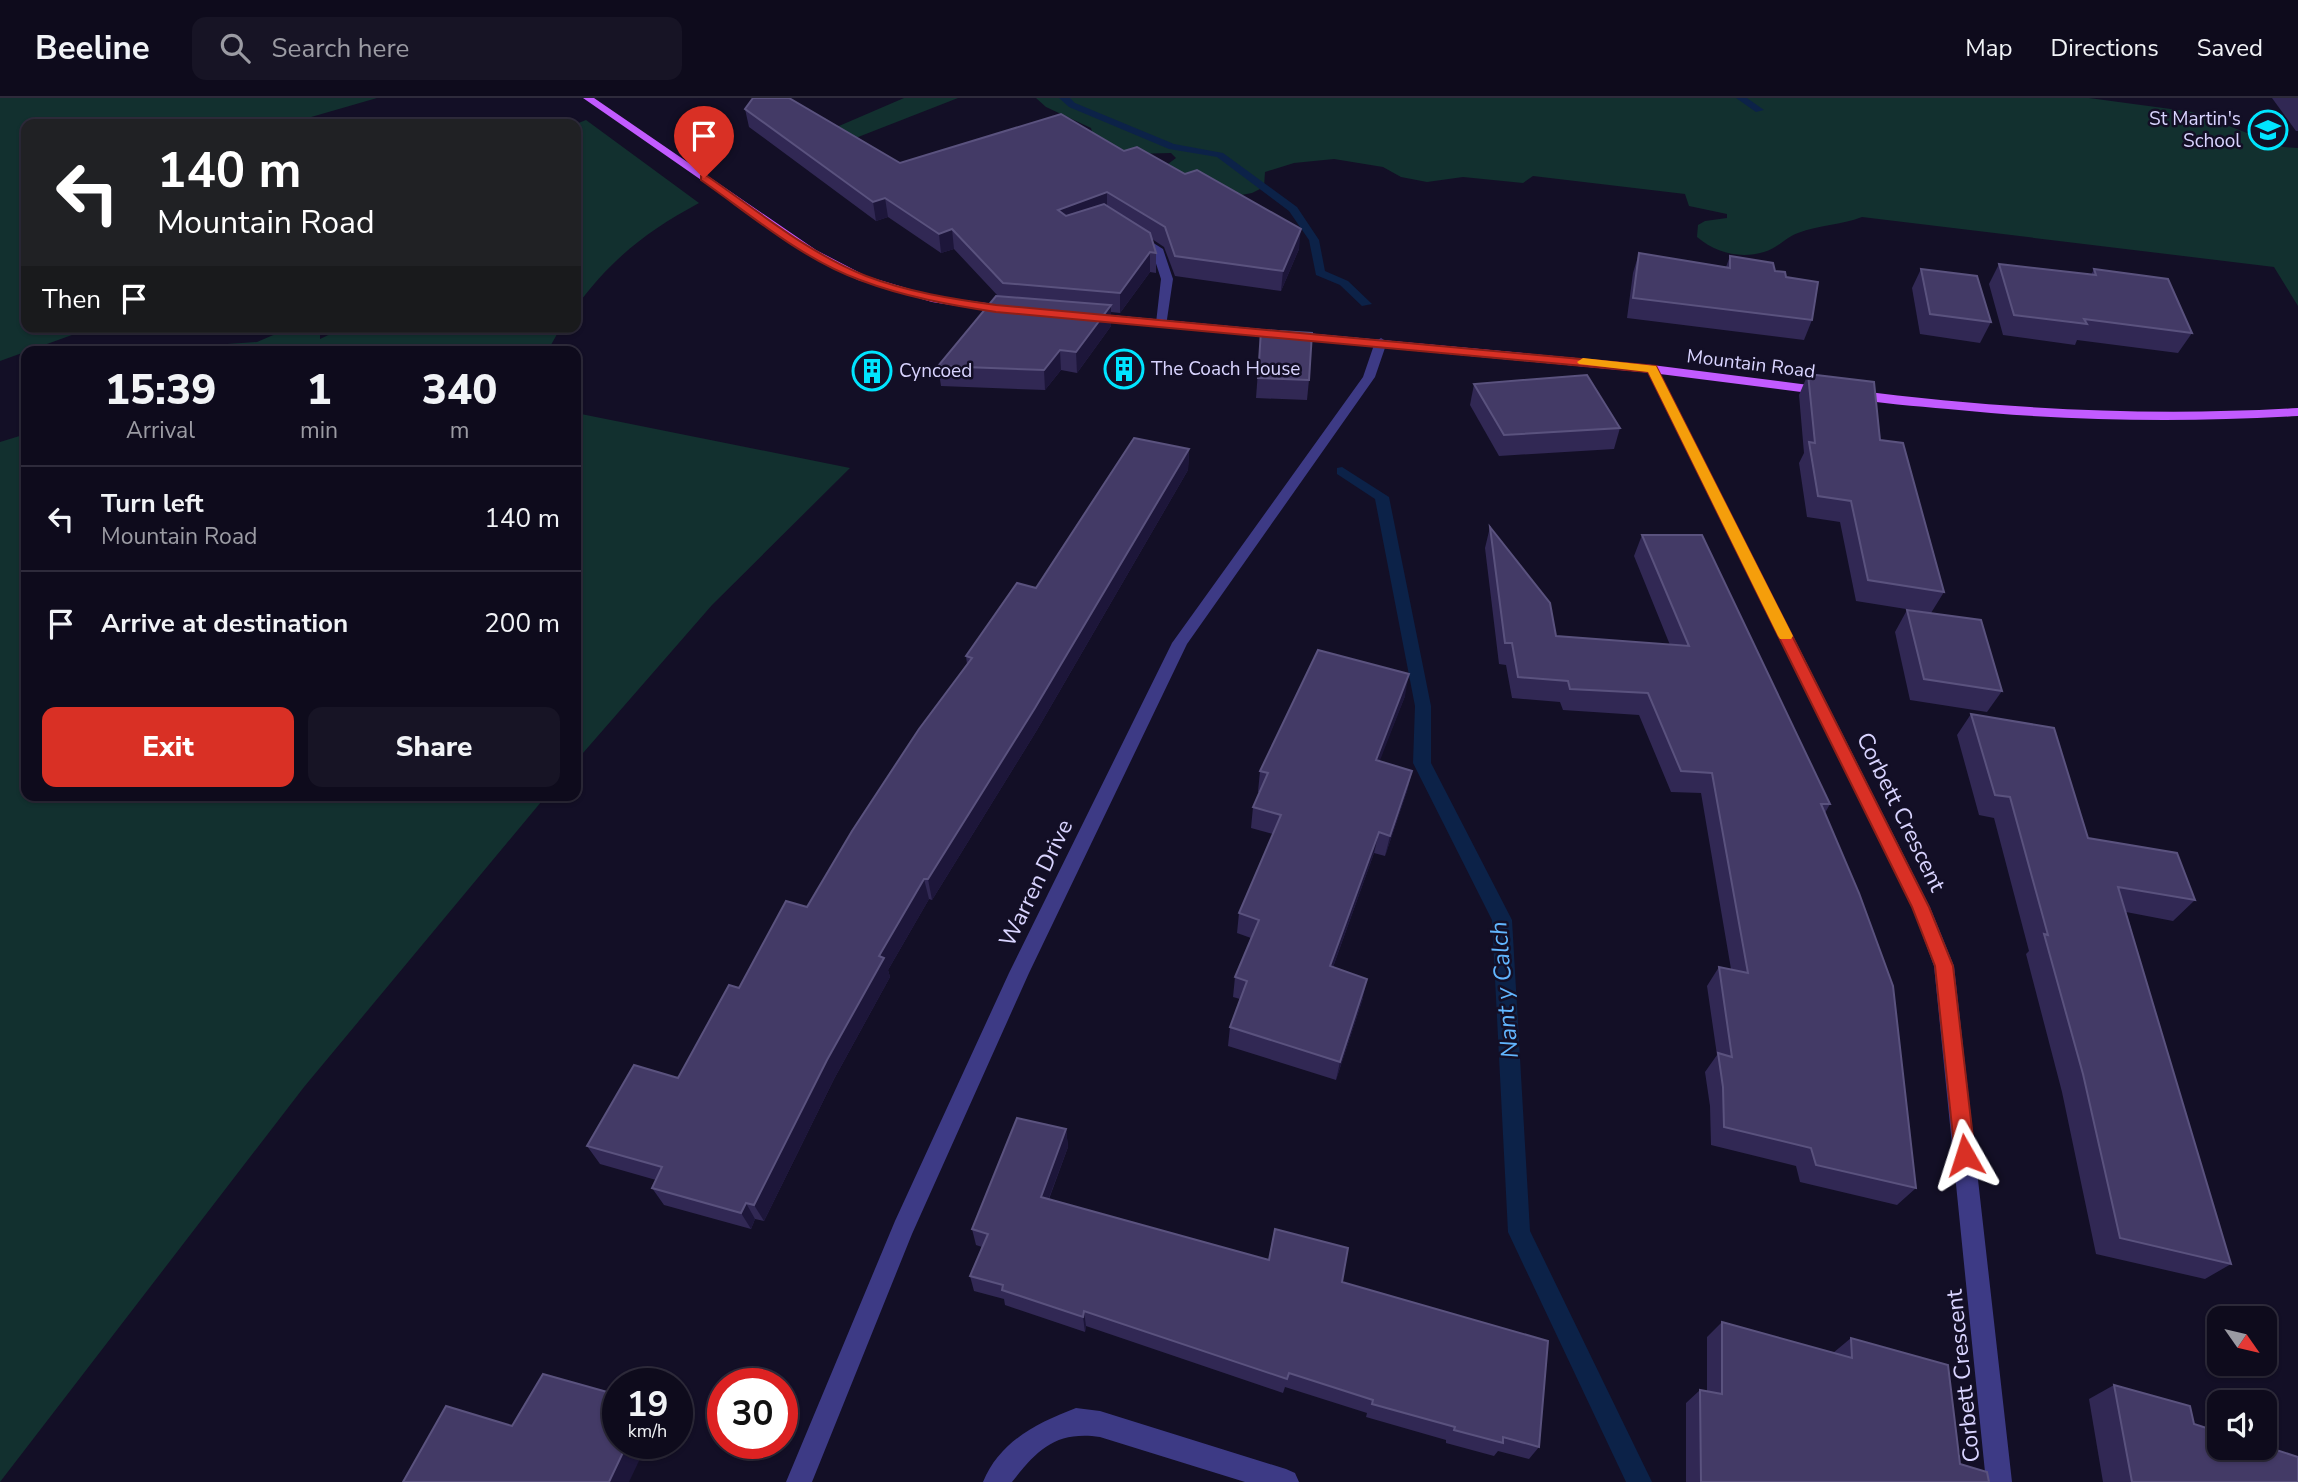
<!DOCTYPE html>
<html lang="en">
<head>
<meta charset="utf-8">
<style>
	body { margin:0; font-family:"Nunito Sans",sans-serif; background:#171425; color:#f1f3f6; height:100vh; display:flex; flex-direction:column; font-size:26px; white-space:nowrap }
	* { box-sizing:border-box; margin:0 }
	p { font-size:23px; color:#9b9ba3 }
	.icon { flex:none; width:38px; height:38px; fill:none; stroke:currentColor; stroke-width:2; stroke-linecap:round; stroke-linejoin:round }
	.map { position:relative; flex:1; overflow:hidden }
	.panel { position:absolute; left:21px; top:248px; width:560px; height:455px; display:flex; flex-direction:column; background:#0e0b1c; border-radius:14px; box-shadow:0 2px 5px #0004,0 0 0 2px #2e2b3b }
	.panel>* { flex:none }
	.hud { position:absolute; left:21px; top:21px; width:560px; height:214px; border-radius:14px; box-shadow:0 2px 5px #0004,0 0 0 2px #2e2b3b; background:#202124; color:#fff; overflow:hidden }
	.needle { width:46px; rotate:124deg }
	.tools { position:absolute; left:2207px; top:1208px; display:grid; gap:14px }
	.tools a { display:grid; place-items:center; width:70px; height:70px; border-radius:14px; background:#0e0b1c; box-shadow:0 2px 5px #0004,0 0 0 2px #2e2b3b; font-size:35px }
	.speed { position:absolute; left:602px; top:1270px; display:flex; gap:14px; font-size:35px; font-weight:700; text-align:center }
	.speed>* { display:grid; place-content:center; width:91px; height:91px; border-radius:50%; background:#0e0b1c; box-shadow:0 2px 5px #0004,0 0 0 2px #2e2b3b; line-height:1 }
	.speed small { font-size:18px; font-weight:400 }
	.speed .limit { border:10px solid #d22; background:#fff; color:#111 }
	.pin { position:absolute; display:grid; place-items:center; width:60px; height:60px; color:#fff; margin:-72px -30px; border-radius:50% 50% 50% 0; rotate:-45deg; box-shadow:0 0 7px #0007 }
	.pin .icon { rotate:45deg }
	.me { position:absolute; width:77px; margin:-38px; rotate:354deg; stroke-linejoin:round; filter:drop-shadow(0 0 5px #0008) }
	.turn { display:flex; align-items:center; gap:24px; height:147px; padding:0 21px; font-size:32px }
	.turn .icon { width:91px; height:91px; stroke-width:2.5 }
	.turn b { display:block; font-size:49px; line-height:60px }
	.then { display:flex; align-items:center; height:66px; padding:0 21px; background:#0003; gap:14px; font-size:26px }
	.eta { display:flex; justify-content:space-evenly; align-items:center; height:119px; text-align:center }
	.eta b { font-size:42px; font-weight:800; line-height:49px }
	.cta { display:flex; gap:14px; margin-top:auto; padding:14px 21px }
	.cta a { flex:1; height:80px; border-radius:14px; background:#d93025; color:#fff; font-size:28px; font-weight:800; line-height:80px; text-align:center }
	.cta a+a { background:#171425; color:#f1f3f6 }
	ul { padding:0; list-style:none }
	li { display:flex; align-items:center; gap:21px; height:105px; padding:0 21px; border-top:2px solid #2e2b3b }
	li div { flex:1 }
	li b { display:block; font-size:26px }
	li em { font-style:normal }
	header { display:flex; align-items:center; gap:42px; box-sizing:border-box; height:98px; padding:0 35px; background:#0e0b1c; border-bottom:2px solid #2e2b3b }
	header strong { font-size:33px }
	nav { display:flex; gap:38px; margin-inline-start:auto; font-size:24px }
	.search { width:490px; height:63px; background:#171425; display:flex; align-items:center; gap:18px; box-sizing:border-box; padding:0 24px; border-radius:14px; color:#9b9ba3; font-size:26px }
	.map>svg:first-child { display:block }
	.green { fill:#12302f }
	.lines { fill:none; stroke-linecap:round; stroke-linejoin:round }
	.stream { fill:#0c2248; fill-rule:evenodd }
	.minor { fill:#3d3a85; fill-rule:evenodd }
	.major { fill:#c25bff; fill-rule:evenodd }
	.wall { fill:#312854 }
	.shaded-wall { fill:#1d163a }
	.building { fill:#433a66; stroke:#5a527e; stroke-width:2 }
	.route { fill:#d93025; stroke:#8d1f18; stroke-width:2 }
	.slow { fill:#f59e0b }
	.labels { text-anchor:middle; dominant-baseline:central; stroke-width:5; stroke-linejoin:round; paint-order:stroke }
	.far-poi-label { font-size:19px; fill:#d9d4ff; stroke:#130f26; text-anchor:start }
	.far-street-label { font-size:19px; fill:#d9d4ff; stroke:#130f26 }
	.street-label { font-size:23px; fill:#d9d4ff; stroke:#130f26 }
	.water-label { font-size:24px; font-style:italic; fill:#62b6ff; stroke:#130f26 }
</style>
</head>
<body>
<header>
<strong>Beeline</strong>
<div class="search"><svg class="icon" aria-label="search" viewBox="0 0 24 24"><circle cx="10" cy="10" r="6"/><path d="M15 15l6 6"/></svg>Search here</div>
<nav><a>Map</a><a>Directions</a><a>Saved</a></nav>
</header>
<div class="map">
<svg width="2298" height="1384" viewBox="0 0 2298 1384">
	<rect width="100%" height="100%" fill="#130f26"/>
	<g class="green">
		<polygon points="0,0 377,0 287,26 26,26 26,229 94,229 0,263"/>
		<polygon points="904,0 958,0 853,41 832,31"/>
		<path d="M1036 0H2089L2193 14 2283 49 2298 50V208L2274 169 1862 119C1841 127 1819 127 1798 135 1786 139 1777 151 1764 154 1740 161 1716 155 1697 139L1698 127 1705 123 1727 120V116L1689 108 1685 96 1533 78 1523 85 1463 79 1427 84 1401 79 1383 69 1334 61 1294 65 1265 74 1264 89 1252 95 1220 101 1160 72 1176 60 1171 55 1132 56 1096 47 1091 30 1046 9Z"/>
		<path d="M586 22 699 105C647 133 611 161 576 209V26Z"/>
		<polygon points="345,229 561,229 547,254 222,254 227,246 257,244 278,235 320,234 320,241"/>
		<polygon points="576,315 850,370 712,507 576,663"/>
		<polygon points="26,336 26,698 546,698 304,989 0,1384 0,344"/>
	</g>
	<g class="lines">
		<g class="stream">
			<polygon points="1059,0 1070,0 1075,5 1174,46 1223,55 1297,109 1319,142 1325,173 1348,183 1372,206 1362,208 1340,187 1316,177 1309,142 1289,113 1217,59 1169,51 1069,9"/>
			<polygon points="1736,0 1747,0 1764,12 1756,14"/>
			<polygon points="1342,369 1389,399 1431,608 1431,665 1512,822 1530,1133 1652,1384 1626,1384 1508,1134 1492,822 1413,665 1415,608 1375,401 1337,376 1337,370"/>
		</g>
		<g class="minor">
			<polygon points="1131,136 1139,136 1163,151 1173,181 1166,228 1156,225 1161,181 1152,153 1131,140"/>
			<polygon points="1381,240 1387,244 1375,279 1187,546 1029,875 912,1136 812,1384 786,1384 895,1123 1009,875 1172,545 1363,279 1375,244"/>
			<polygon points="1652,267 1658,271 1930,809 1954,868 2012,1384 1986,1384 1934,868 1912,809 1646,271"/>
			<path d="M1076 1310 1100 1313 1286 1371 1295 1375 1299 1384H1245L1100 1339C1056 1333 1038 1351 1012 1384H983C1000 1343 1037 1325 1076 1310Z"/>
		</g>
		<g class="major">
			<polygon points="583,0 594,0 816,152 866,178 933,198 1009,208 1015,212 1009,216 932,204 858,182 808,156"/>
			<polygon points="1089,215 1652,267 1824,289 1830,293 1824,297 1652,275 1085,222 1083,219"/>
			<path d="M1852 292C2001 311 2148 319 2298 310V318C2181 325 2064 323 1948 311 1915 308 1880 306 1847 299V293Z"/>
		</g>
	</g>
	<g class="wall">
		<polygon points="2272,0 2298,0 2298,33 2296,33"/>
		<polygon points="745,11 900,65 1124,53 1299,151 1281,193 1175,178 1164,149 1152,141 1156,155 1156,175 1150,174 1120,215 1111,214 1111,228 1077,275 1061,272 1045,292 941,288 938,268 998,198 954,151 941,155 888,119 876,123 749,29"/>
		<polygon points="1639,155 1726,169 1730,158 1775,173 1786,179 1812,222 1804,242 1627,220 1633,175"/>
		<polygon points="1999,166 2091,177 2094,171 2192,235 2178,255 2077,242 2075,247 2003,237 1989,186"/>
		<polygon points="1921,171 1991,224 1980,245 1920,236 1912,190"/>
		<polygon points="1261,232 1309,282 1307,302 1256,300"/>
		<polygon points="1808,276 1880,342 1944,494 1931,515 1856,503 1840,424 1807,419 1799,365 1804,355 1799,297"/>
		<polygon points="1474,286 1620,330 1614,351 1499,358 1470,307"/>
		<polygon points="1189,351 1188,372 1037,632 932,802 929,801 888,872 890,879 834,981 764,1123 755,1121 751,1131 664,1107 652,1090 656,1082 600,1066 587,1048 678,980 807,809 967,566 966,558 1036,490"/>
		<polygon points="1490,429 1556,538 1670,547 1634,458 1642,437 1830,706 1825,715 1916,1090 1897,1107 1800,1084 1796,1068 1711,1047 1710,1008 1705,974 1717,957 1707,888 1719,869 1731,871 1701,695 1671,694 1639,617 1563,612 1560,604 1512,600 1506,567 1499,566 1485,450"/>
		<polygon points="1907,512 2002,593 1987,614 1910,602 1895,534"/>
		<polygon points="1405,598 1379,663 1412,673 1407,693 1385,758 1374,755 1333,869 1363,900 1336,982 1228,948 1230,929 1240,901 1233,899 1235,879 1251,840 1237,835 1239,815 1273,736 1251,730 1253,709 1260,694 1258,694 1260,673"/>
		<polygon points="1971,616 2088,740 2195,802 2173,823 2126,814 2231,1166 2205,1181 2096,1156 2062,994 2026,856 2029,853 1994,720 1979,717 1957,637"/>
		<polygon points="1066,1031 1068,1049 1049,1101 1342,1184 1539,1349 1529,1361 1498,1353 1494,1358 1446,1345 1446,1342 1366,1319 1367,1315 1285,1289 1283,1295 1086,1228 1085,1234 1005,1207 1004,1201 974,1193 970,1178 982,1149 976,1147 972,1131"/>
		<polygon points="1722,1224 1833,1255 1851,1240 1960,1366 1989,1384 1686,1384 1686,1305 1700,1292 1707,1293 1707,1239"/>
		<polygon points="2114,1287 2194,1326 2298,1384 2103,1384 2089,1301"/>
	</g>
	<g class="shaded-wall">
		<polygon points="1107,94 1107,113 1059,131 1058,112"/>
		<polygon points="885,100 888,119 876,123 873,104"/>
		<polygon points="952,131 954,151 941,155 939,136"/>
		<polygon points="1301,131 1299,151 1281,193 1283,173"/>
		<polygon points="1150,154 1150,174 1120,215 1120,195"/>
		<polygon points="1111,207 1111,228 1077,275 1076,254"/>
		<polygon points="1060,252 1061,272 1045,292 1044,272"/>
		<polygon points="1189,351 1188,372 1037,632 932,802 928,781"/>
		<polygon points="1409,576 1405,598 1372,683 1376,662"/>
		<polygon points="1412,673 1407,693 1385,758 1390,738"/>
		<polygon points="1379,734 1374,755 1326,888 1330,868"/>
		<polygon points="924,781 929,801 888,872 890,879 834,981 764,1123 754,1107 879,858"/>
		<polygon points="1367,881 1363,900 1336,982 1340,964"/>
		<polygon points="1066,1031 1068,1049 1043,1116 1041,1099"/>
		<polygon points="746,1105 755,1121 751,1131 741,1115"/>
		<polygon points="1084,1213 1086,1228 1085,1234 1083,1219"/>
		<polygon points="627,1346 647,1346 629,1384 609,1384"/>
	</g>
	<g class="building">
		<polygon points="753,0 789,0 900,65 1061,16 1124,53 1137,49 1185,76 1197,72 1301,131 1283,173 1175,158 1165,129 1107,94 1058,112 1066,118 1104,106 1150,135 1156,155 1150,154 1120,195 1003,185 952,131 939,136 885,100 873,104 745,11"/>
		<polygon points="1639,155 1730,170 1730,158 1773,165 1775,173 1785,174 1786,179 1818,184 1812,222 1633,200"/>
		<polygon points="1999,166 2096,177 2094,171 2168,181 2192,235 2084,221 2087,226 2014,217"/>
		<polygon points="1921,171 1977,178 1991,224 1930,216"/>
		<polygon points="996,198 1111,207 1076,254 1060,252 1044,272 938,268"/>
		<polygon points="1261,232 1312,235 1309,282 1258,280"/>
		<polygon points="1808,276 1874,284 1880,342 1903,345 1944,494 1868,482 1851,403 1818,398 1809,344 1815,345"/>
		<polygon points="1587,277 1620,330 1504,337 1474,286"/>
		<polygon points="1134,340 1189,351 1035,610 928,781 924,781 879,858 884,860 827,962 754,1107 746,1105 741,1115 652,1090 662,1069 587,1048 634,967 678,980 729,887 739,890 786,803 807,809 852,733 919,631 972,560 966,558 1017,485 1036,490"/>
		<polygon points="1490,429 1550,505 1556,538 1689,548 1642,437 1702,437 1830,706 1821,706 1859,795 1893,888 1916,1090 1816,1067 1811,1050 1724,1029 1723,989 1718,955 1732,959 1719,869 1748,875 1712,675 1681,673 1648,595 1570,591 1568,583 1518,579 1512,545 1505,545"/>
		<polygon points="1907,512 1981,522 2002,593 1924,581"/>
		<polygon points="1318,552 1409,576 1376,662 1412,673 1390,738 1379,734 1330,868 1367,881 1340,964 1230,929 1247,883 1235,879 1259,822 1239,815 1281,717 1253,709 1268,675 1260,673"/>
		<polygon points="1971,616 2054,630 2088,740 2177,755 2195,802 2118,789 2231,1166 2120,1140 2083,976 2044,836 2048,837 2010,699 1995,697"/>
		<polygon points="1017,1020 1066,1031 1041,1099 1269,1162 1275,1131 1348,1150 1342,1184 1548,1243 1539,1349 1503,1339 1503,1345 1454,1332 1455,1329 1372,1306 1373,1302 1289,1275 1287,1281 1084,1213 1083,1219 1002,1192 1003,1187 970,1178 988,1136 972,1131"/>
		<polygon points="1722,1224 1852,1260 1851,1240 1948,1267 1960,1366 1987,1374 1989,1384 1701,1384 1700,1292 1722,1296"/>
		<polygon points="543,1276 618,1297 618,1346 627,1346 609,1384 403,1384 446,1308 512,1328"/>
		<polygon points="2114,1287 2190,1308 2194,1326 2219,1334 2219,1349 2264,1348 2298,1359 2298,1384 2132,1384"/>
	</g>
	<path class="route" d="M701 78H707C758 113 808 155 866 178 908 194 952 201 996 207L1656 268 1929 809 1953 868 1975 1057 1972 1064 1965 1067 1958 1064 1955 1057 1935 868 1912 809 1648 274 996 214C950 207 905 199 860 182 802 161 751 117 701 82Z"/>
	<polygon class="slow" points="1583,260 1656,268 1793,538 1791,541 1780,541 1778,538 1648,274 1579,266 1577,264"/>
	<defs>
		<symbol id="school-ring" viewBox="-11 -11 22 22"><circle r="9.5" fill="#130f26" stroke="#00e5ff" stroke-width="1.5"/><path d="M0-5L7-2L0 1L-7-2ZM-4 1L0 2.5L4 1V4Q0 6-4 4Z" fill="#00e5ff"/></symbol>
		<symbol id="building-ring" viewBox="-11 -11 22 22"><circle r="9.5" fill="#130f26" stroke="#00e5ff" stroke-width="1.5"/><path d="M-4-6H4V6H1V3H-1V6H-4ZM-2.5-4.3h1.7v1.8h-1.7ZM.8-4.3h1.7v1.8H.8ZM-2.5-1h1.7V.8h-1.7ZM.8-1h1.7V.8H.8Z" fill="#00e5ff"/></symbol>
	</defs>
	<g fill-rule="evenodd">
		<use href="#school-ring" x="2246" y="10" width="44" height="44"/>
		<use href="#building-ring" x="1102" y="249" width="44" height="44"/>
		<use href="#building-ring" x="850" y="251" width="44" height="44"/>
	</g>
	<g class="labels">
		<g class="far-poi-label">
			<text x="2241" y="21" text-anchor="end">St Martin's<tspan x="2241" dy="22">School</tspan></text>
			<text x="1151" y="271">The Coach House</text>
			<text x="899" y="273">Cyncoed</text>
		</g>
		<g class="far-street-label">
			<text transform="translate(1751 266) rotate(7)">Mountain Road</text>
		</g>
		<g class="street-label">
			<text transform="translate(1901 714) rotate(64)">Corbett Crescent</text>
			<text transform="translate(1036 785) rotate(-64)">Warren Drive</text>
			<text transform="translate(1963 1278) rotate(-96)">Corbett Crescent</text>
		</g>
		<g class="water-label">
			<text transform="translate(1504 892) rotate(-95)">Nant y Calch</text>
		</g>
	</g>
</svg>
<div class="tools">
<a><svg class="needle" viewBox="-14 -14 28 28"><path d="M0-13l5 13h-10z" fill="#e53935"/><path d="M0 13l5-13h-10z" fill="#9b9ba3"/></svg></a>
<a><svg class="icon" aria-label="sound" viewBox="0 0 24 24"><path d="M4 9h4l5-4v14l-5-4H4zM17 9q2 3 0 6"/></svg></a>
</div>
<div class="speed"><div>19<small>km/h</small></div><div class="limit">30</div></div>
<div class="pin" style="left:704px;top:80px;background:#d93025"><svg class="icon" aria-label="arrive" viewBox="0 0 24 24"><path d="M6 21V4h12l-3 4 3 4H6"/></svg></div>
<svg class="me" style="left:1965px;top:1057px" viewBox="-20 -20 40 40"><path d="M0-17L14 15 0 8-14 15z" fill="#d93025" stroke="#fff" stroke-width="4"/></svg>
<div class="hud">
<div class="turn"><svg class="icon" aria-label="left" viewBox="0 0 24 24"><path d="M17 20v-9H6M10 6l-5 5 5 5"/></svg><div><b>140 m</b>Mountain Road</div></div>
<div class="then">Then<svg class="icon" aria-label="arrive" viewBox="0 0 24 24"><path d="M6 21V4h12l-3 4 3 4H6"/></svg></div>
</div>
<section class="panel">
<div class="eta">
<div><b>15:39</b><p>Arrival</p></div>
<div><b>1</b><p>min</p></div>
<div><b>340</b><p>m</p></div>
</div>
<ul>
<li><svg class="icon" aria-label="left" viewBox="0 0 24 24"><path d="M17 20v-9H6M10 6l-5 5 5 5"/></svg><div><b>Turn left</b><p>Mountain Road</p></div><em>140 m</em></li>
<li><svg class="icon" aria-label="arrive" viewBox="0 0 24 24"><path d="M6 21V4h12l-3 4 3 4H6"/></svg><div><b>Arrive at destination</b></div><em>200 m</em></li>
</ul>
<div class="cta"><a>Exit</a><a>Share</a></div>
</section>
</div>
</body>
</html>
